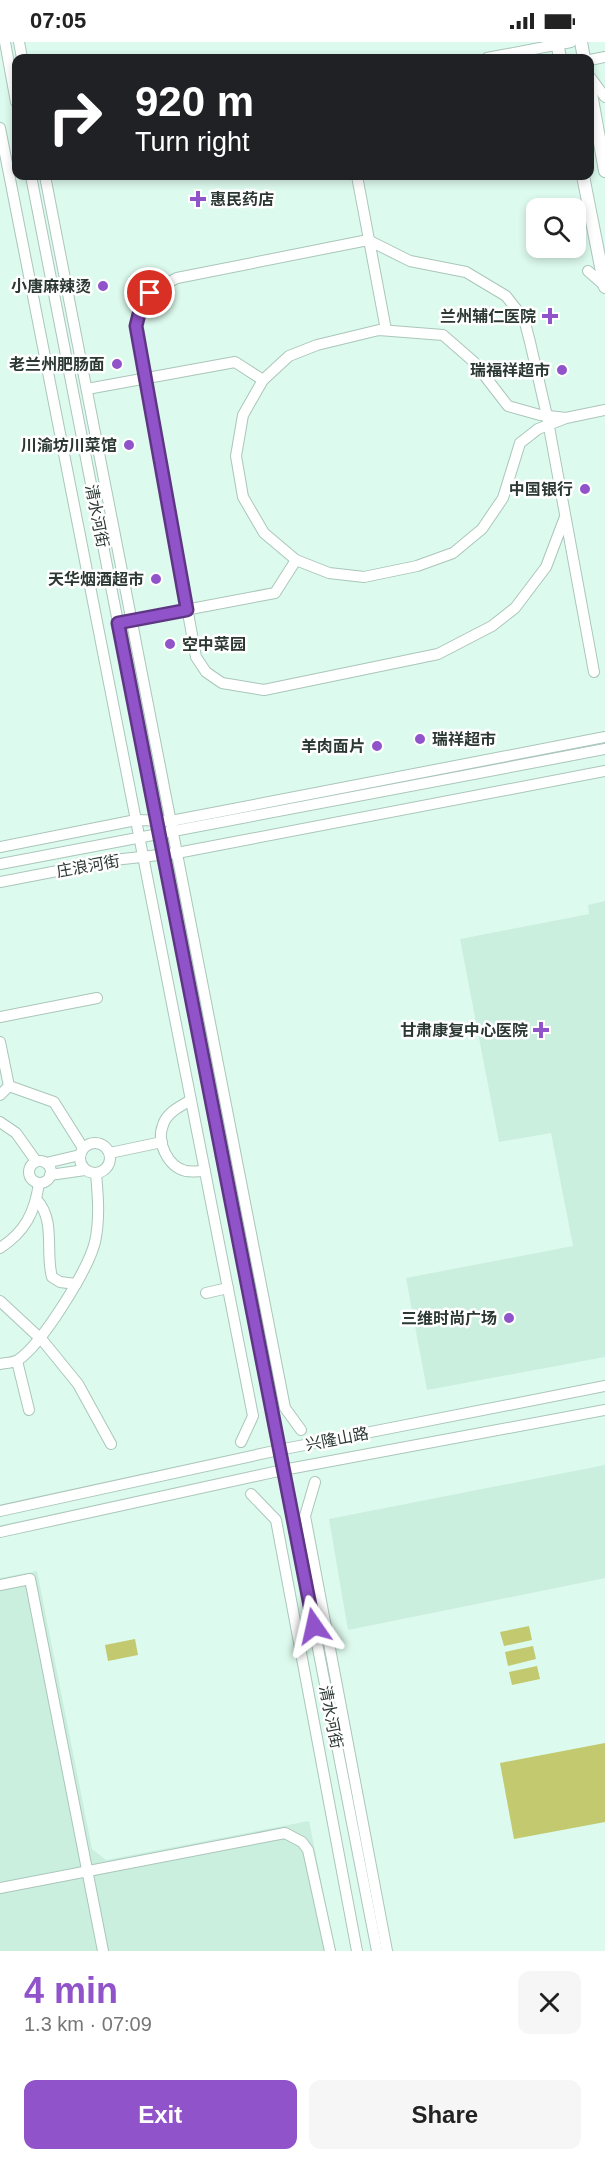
<!DOCTYPE html>
<html lang="en">
<head>
<meta charset="utf-8">
<style>
	body { margin:0; font-family:Arial,"Noto Sans SC",sans-serif; background:#f6f6f6; color:#222; height:100vh; display:flex; flex-direction:column; font-size:22px; white-space:nowrap }
	* { box-sizing:border-box; margin:0 }
	p { font-size:20px; color:#767676 }
	.icon { flex:none; width:33px; height:33px; fill:none; stroke:currentColor; stroke-width:2; stroke-linecap:round; stroke-linejoin:round }
	.map { position:relative; height:1909px; overflow:hidden }
	.details { display:flex; flex-direction:column; background:#fff; flex:1 }
	.details>* { flex:none }
	.guide { position:absolute; left:12px; top:12px; width:582px; height:126px; border-radius:12px; box-shadow:0 3px 9px #0003; background:#202124; color:#fff; overflow:hidden }
	.controls { position:absolute; left:526px; top:156px; display:grid; gap:12px }
	.controls a { display:grid; place-items:center; width:60px; height:60px; border-radius:12px; background:#fff; box-shadow:0 3px 9px #0003; font-size:30px }
	.pin { position:absolute; display:grid; place-items:center; width:51px; height:51px; color:#fff; margin:-26px; border:3px solid #fff; border-radius:50%; box-shadow:0 2px 6px #0007 }
	.me { position:absolute; width:66px; margin:-33px; rotate:349deg; stroke-linejoin:round; filter:drop-shadow(0 0 4px #0008) }
	.turn { display:flex; align-items:center; gap:21px; height:126px; padding:0 24px; font-size:27px }
	.turn .icon { width:78px; height:78px; stroke-width:2.5 }
	.turn b { display:block; font-size:42px; line-height:51px }
	.round { display:grid; place-items:center; flex:none; width:63px; height:63px; border-radius:12px; background:#f6f6f6 }
	.overview { display:flex; align-items:center; justify-content:space-between; height:102px; padding:0 24px }
	h1 { font-size:36px; font-weight:700; line-height:45px; color:#9053c9 }
	.primary-button { display:flex; gap:12px; margin-top:auto; padding:12px 24px }
	.primary-button a { flex:1; height:69px; border-radius:12px; background:#9053c9; color:#fff; font-size:24px; font-weight:700; line-height:69px; text-align:center }
	.primary-button a+a { background:#f6f6f6; color:#222 }
	.status { display:flex; justify-content:space-between; align-items:center; height:42px; padding:0 30px; background:#fff; direction:ltr }
	.status svg { height:16px; fill:currentColor }
	.map>svg:first-child { display:block }
	.built { fill:#caefdf }
	.green { fill:#c2c96e }
	.lines { fill:none; stroke-linecap:round; stroke-linejoin:round }
	.minor-casing { stroke:#aac6ba; stroke-width:12 }
	.major-casing { stroke:#aac6ba; stroke-width:14 }
	.minor { stroke:#fff; stroke-width:10 }
	.major { stroke:#fff; stroke-width:12 }
	.route-casing { stroke:#5e3683; stroke-width:15 }
	.route { stroke:#9053c9; stroke-width:10 }
	.poi-dot { fill:#9053c9; stroke:#fff; stroke-width:2 }
	.labels { text-anchor:middle; dominant-baseline:central; stroke-width:5; stroke-linejoin:round; paint-order:stroke }
	.poi-label { font-size:16px; font-weight:bold; fill:#2c3833; stroke:#fff; text-anchor:end }
	.street-label { font-size:16px; fill:#2c3833; stroke:#fff }
</style>
</head>
<body>
<div class="status"><b>07:05</b><svg viewBox="0 0 49 12"><path d="M0 12V9h3v3zM5 12V6h3v6zM10 12V3h3v9zM15 12V0h3v12zM26 1h20v11H26zM47 4h2v5h-2z"/></svg></div>
<div class="map">
<svg width="605" height="1909" viewBox="0 0 605 1909">
	<rect width="100%" height="100%" fill="#ddfaee"/>
	<g class="built">
		<polygon points="605,859 605,1315 427,1348 406,1236 573,1204 551,1091 499,1100 460,897 589,872 588,863"/>
		<polygon points="605,1423 605,1536 348,1588 329,1477"/>
		<polygon points="37,1529 92,1807 106,1818 309,1779 335,1909 0,1909 0,1536"/>
	</g>
	<g class="green">
		<polygon points="529,1584 532,1598 504,1604 500,1590"/>
		<polygon points="135,1597 138,1613 108,1619 105,1603"/>
		<polygon points="533,1604 536,1617 508,1624 505,1610"/>
		<polygon points="537,1624 540,1637 512,1643 509,1630"/>
		<polygon points="605,1701 605,1780 514,1797 500,1721"/>
	</g>
	<g class="lines">
		<defs>
			<g id="minor">
				<polyline points="5,0 16,60"/>
				<polyline points="19,0 22,16"/>
				<polyline points="487,16 571,0"/>
				<polyline points="590,18 605,15"/>
				<polyline points="590,35 605,55"/>
				<polyline points="0,86 253,1374 241,1400"/>
				<polyline points="31,134 377,1909"/>
				<polyline points="45,134 285,1366 301,1388"/>
				<polyline points="357,134 386,288"/>
				<polyline points="588,229 605,244"/>
				<polyline points="87,347 235,320 263,338"/>
				<polyline points="566,376 540,373 508,364 474,320 443,293 379,288 317,303 289,314 263,338 243,373 236,414 243,455 264,491 296,518 329,531 364,535 417,524 453,511 482,487 503,456 520,401 538,387 566,376 605,368"/>
				<path d="M565 475 546 525 515 566 492 584 438 612 264 648 222 641 206 630 196 615 136 284C140 257 154 247 177 236L368 198 410 219 466 230 506 254 524 277 530 300 547 374 594 630"/>
				<polyline points="127,579 275,551 296,518"/>
				<polyline points="0,805 136,778 171,779 605,695"/>
				<polyline points="0,822 605,707"/>
				<polyline points="0,840 114,818 177,811 605,729"/>
				<polyline points="0,975 97,956"/>
				<polyline points="0,1000 9,1044"/>
				<polyline points="9,1044 54,1060 83,1106"/>
				<polyline points="0,1053 9,1044"/>
				<path d="M191 1058C181 1064 167 1070 163 1083 156 1100 168 1125 186 1129 192 1130 199 1129 205 1129"/>
				<polyline points="0,1080 16,1091 36,1119"/>
				<circle cx="95" cy="1116" r="15"/>
				<polyline points="110,1111 162,1100"/>
				<circle cx="40" cy="1130" r="11"/>
				<polyline points="46,1121 80,1113"/>
				<polyline points="50,1133 85,1128"/>
				<path d="M37 1158C56 1179 45 1211 52 1235L60 1240 76 1242"/>
				<path d="M0 1206C25 1190 35 1170 39 1141"/>
				<polyline points="206,1251 228,1246"/>
				<polyline points="0,1259 43,1299 78,1342 111,1402"/>
				<polyline points="17,1319 29,1368"/>
				<path d="M0 1322C5 1321 13 1321 18 1318 42 1302 88 1228 95 1200 100 1177 98 1154 96 1131"/>
				<polyline points="315,1440 305,1474 387,1909"/>
				<polyline points="251,1452 276,1478 357,1909"/>
				<polyline points="0,1469 279,1408 605,1344"/>
				<polyline points="0,1490 283,1428 605,1368"/>
				<polyline points="0,1543 30,1537 103,1909"/>
				<polyline points="0,1846 285,1791 302,1800 308,1808 330,1909"/>
			</g>
			<g id="major">
				<polyline points="557,0 560,16"/>
				<polyline points="581,0 584,16"/>
				<polyline points="590,46 605,129"/>
				<polyline points="583,134 605,245"/>
			</g>
		</defs>
		<use href="#minor" class="minor-casing"/>
		<use href="#major" class="major-casing"/>
		<use href="#minor" class="minor"/>
		<use href="#major" class="major"/>
	</g>
	<g class="lines">
		<defs>
			<polyline id="route" points="150,251 142,260 136,284 187,568 118,581 314,1584"/>
		</defs>
		<use href="#route" class="route-casing"/>
		<use href="#route" class="route"/>
	</g>
	<g class="poi-dot">
		<path d="M195 148h6v6h6v6h-6v6h-6v-6h-6v-6h6z"/>
		<circle cx="103" cy="244" r="6"/>
		<path d="M547 265h6v6h6v6h-6v6h-6v-6h-6v-6h6z"/>
		<circle cx="117" cy="322" r="6"/>
		<circle cx="562" cy="328" r="6"/>
		<circle cx="129" cy="403" r="6"/>
		<circle cx="585" cy="447" r="6"/>
		<circle cx="156" cy="537" r="6"/>
		<circle cx="170" cy="602" r="6"/>
		<circle cx="420" cy="697" r="6"/>
		<circle cx="377" cy="704" r="6"/>
		<path d="M538 979h6v6h6v6h-6v6h-6v-6h-6v-6h6z"/>
		<circle cx="509" cy="1276" r="6"/>
	</g>
	<g class="labels">
		<g class="poi-label">
			<text x="210" y="157" text-anchor="start">惠民药店</text>
			<text x="91" y="244">小唐麻辣烫</text>
			<text x="536" y="274">兰州辅仁医院</text>
			<text x="105" y="322">老兰州肥肠面</text>
			<text x="550" y="328">瑞福祥超市</text>
			<text x="117" y="403">川渝坊川菜馆</text>
			<text x="573" y="447">中国银行</text>
			<text x="144" y="537">天华烟酒超市</text>
			<text x="182" y="602" text-anchor="start">空中菜园</text>
			<text x="432" y="697" text-anchor="start">瑞祥超市</text>
			<text x="365" y="704">羊肉面片</text>
			<text x="528" y="988">甘肃康复中心医院</text>
			<text x="497" y="1276">三维时尚广场</text>
		</g>
		<g class="street-label">
			<text transform="translate(97 474) rotate(79)">清水河街</text>
			<text transform="translate(88 824) rotate(-10)">庄浪河街</text>
			<text transform="translate(337 1397) rotate(-11)">兴隆山路</text>
			<text transform="translate(331 1675) rotate(79)">清水河街</text>
		</g>
	</g>
</svg>
<div class="controls">
<a><svg class="icon" aria-label="search" viewBox="0 0 24 24"><circle cx="10" cy="10" r="6"/><path d="M15 15l6 6"/></svg></a>
</div>
<div class="pin" style="left:150px;top:251px;background:#d93025"><svg class="icon" aria-label="arrive" viewBox="0 0 24 24"><path d="M6 21V4h12l-3 4 3 4H6"/></svg></div>
<svg class="me" style="left:314px;top:1584px" viewBox="-20 -20 40 40"><path d="M0-17L14 15 0 8-14 15z" fill="#9053c9" stroke="#fff" stroke-width="4"/></svg>
<div class="guide">
<div class="turn"><svg class="icon" aria-label="right" viewBox="0 0 24 24"><path d="M7 20v-9h11M14 6l5 5-5 5"/></svg><div><b>920 m</b>Turn right</div></div>
</div>
</div>
<section class="details">
<div class="overview"><div><h1>4 min</h1><p>1.3 km · 07:09</p></div><a class="round"><svg class="icon" aria-label="close" viewBox="0 0 24 24"><path d="M6 6l12 12M18 6L6 18"/></svg></a></div>
<div class="primary-button"><a>Exit</a><a>Share</a></div>
</section>
</body>
</html>
